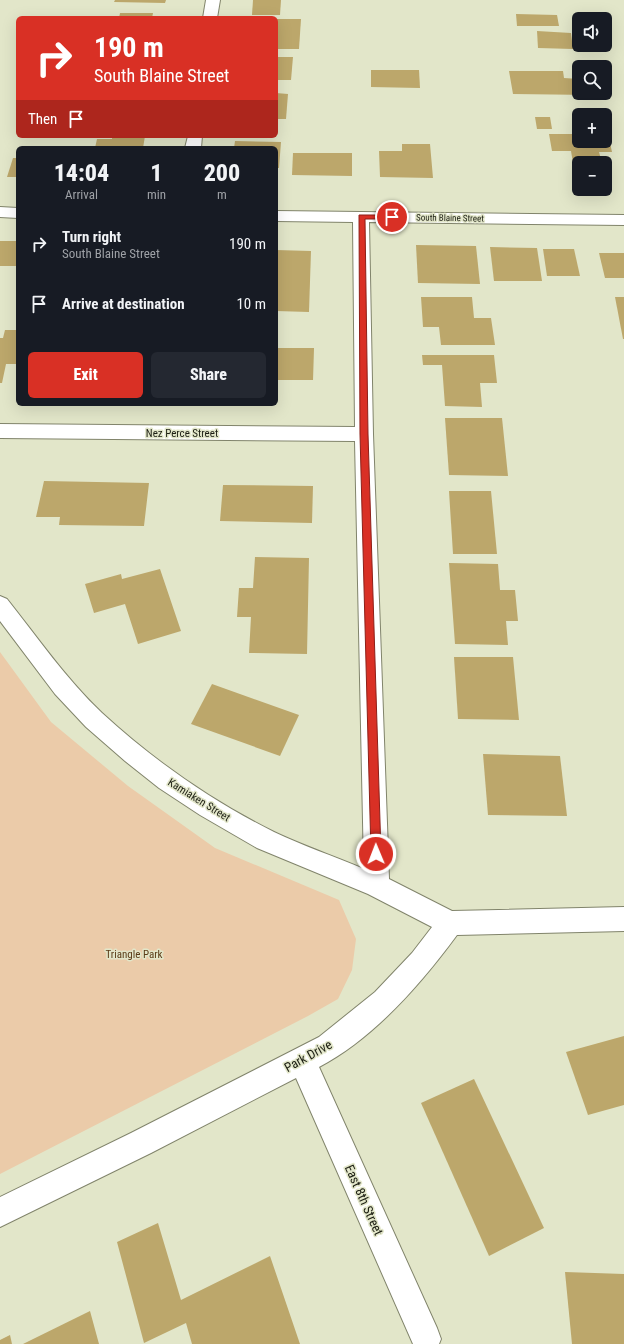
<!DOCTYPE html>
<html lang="en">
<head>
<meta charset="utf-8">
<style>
	body { margin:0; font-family:"Roboto Condensed",sans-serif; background:#242831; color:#f1f3f6; height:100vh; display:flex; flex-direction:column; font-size:15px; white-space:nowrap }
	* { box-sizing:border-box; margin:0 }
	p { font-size:13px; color:#9ea1a6 }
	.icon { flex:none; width:22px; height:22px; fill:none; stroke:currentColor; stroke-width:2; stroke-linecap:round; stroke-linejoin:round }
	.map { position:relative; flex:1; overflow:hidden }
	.sheet { position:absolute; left:16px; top:146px; width:262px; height:260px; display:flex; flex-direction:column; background:#171b24; border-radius:6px; box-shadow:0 4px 16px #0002 }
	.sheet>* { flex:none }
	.top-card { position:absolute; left:16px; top:16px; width:262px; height:122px; border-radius:6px; box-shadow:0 4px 16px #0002; background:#d93025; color:#fff; overflow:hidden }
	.tools { position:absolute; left:572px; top:12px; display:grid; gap:8px }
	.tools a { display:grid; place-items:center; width:40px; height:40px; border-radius:6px; background:#171b24; box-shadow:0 4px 16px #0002; font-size:20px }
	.pin { position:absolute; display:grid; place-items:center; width:34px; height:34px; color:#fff; margin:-17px; border:2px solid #fff; border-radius:50%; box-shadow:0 1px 4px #0007 }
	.me { position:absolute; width:44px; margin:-22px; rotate:359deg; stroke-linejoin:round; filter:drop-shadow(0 0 3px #0008) }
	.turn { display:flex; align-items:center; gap:14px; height:84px; padding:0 12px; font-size:18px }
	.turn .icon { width:52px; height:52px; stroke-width:2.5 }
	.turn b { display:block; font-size:28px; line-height:34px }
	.then { display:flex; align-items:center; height:38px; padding:0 12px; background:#0003; gap:8px; font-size:15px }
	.eta { display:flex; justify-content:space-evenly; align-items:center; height:68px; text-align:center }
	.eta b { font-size:24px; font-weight:800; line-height:28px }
	.button { display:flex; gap:8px; margin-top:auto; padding:8px 12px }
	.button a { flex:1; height:46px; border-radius:6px; background:#d93025; color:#fff; font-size:16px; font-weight:800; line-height:46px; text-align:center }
	.button a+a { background:#242831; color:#f1f3f6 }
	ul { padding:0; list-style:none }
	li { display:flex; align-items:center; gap:12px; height:60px; padding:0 12px }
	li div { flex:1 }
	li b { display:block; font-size:15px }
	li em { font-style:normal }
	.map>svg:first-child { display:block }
	.green { fill:#ebcba9 }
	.building { fill:#bca76b }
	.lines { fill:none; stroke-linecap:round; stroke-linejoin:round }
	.minor-casing { stroke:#81846b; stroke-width:2 }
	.minor { fill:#fff; fill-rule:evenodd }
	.route { fill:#d93025; stroke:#8d1f18 }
	.labels { text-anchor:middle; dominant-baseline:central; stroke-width:3; stroke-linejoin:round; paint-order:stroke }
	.far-street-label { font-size:9px; fill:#1c1e13; stroke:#e2e6c9 }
	.street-label { font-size:11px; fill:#1c1e13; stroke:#e2e6c9 }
	.park-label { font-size:11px; fill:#5b3c17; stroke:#e2e6c9 }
	.near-street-label { font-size:13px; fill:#1c1e13; stroke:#e2e6c9 }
</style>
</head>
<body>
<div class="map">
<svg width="624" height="1344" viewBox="0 0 624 1344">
	<rect width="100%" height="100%" fill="#e2e6c9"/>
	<polygon class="green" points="0,652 51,722 128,786 215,848 339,900 356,939 352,970 338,999 308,1016 0,1174"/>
	<g class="building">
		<polygon points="115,0 166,0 165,3 114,2"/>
		<polygon points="253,0 281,0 280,15 252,15"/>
		<polygon points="120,13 153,13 152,18 119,18"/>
		<polygon points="516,14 557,15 559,26 517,26"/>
		<polygon points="276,19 301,19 299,49 276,49"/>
		<polygon points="537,31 571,33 573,49 538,48"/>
		<polygon points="276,57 293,57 291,80 276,80"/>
		<polygon points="371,70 419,70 420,88 371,87"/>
		<polygon points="509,71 563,71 564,78 579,79 579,93 592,93 592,95 513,94"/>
		<polygon points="276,93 288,94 286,119 276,119"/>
		<polygon points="535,117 550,117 552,129 537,129"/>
		<polygon points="549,134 579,134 579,141 605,141 605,134 608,134 612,152 599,152 602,163 573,163 571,151 552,151"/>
		<polygon points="112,136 145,136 143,148 95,148 97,139 112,139"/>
		<polygon points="235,141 281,142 279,168 276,168 276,148 234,148"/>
		<polygon points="402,144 430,144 433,178 380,177 379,151 402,151"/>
		<polygon points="293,153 352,153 352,176 292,175"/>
		<polygon points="13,158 18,158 18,177 7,177"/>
		<rect x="0" y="241" width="18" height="25"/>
		<polygon points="416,245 476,246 480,284 418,283"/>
		<polygon points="490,247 537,248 542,281 494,281"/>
		<polygon points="543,249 574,249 580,276 547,276"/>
		<polygon points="276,250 311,251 309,312 276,311"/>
		<polygon points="599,253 624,253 624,278 605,278"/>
		<polygon points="421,297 472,297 474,318 491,318 495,345 441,345 439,327 423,327"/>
		<polygon points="615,297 624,297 624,339 623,339"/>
		<polygon points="5,330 18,330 18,364 6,364 2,383 0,383 0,338 3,338"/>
		<polygon points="276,348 314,348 313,380 276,380"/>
		<polygon points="422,355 494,355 497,383 480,383 482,407 445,406 442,365 423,365"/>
		<polygon points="445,418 502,418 508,476 449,475"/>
		<polygon points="44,481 149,483 144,526 59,525 60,517 36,517"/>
		<polygon points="223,485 313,486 312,523 220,521"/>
		<polygon points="449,491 491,491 497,554 453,554"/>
		<polygon points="255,557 309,558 307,654 249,653 251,617 237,617 239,588 253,588"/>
		<polygon points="449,563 498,564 500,590 515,590 518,621 506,621 508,645 455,644"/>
		<polygon points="160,569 181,631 138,644 125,604 94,613 85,584 121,574 122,579"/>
		<polygon points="454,657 513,657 519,720 458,719"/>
		<polygon points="212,684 299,715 280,756 191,724"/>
		<polygon points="483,754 560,756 567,816 488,815"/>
		<polygon points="624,1036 624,1105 588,1115 566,1052"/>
		<polygon points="474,1079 544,1228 489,1256 421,1103"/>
		<polygon points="158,1223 181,1300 270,1256 300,1344 192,1344 186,1323 144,1343 117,1242"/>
		<polygon points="565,1272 624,1274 624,1344 572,1344"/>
		<polygon points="90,1311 99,1344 23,1344"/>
		<polygon points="10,1335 12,1344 0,1344 0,1340"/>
	</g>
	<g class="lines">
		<defs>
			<g id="minor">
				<polygon points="206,0 220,0 217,18 203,18"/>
				<polygon points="188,136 202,136 201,148 185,148"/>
				<polygon points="0,207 18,208 18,218 0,217"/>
				<path d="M276 211 624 215V225L369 222 373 434 389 879 452 911 624 907V931L457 935C421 984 373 1039 319 1067L437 1328 441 1339 439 1344H413L296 1078 151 1153 0 1227V1197L131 1133 319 1037 375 992 412 953 432 927 368 894 257 848 200 815 159 788 125 761 86 727 55 694 0 621V596L7 599C38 638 66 679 102 713 153 760 212 801 274 832 303 846 334 856 364 869L355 441 0 438V424L355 427 353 222 276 221Z"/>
			</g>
		</defs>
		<use href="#minor" class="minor-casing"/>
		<use href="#minor" class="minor"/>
	</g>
	<polygon class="route" points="359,215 392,215 395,217 392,219 365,219 368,434 381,854 379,858 376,859 372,858 371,854 360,434"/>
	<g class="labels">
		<g class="far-street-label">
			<text transform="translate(450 218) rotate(1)">South Blaine Street</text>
		</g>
		<g class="street-label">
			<text x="182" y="433">Nez Perce Street</text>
			<text transform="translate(199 800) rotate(32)">Kamiaken Street</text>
		</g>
		<g class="park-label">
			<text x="134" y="954">Triangle Park</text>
		</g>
		<g class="near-street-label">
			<text transform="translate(308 1056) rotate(-29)">Park Drive</text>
			<text transform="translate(364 1200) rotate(66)">East 8th Street</text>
		</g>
	</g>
</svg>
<div class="tools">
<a><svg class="icon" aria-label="sound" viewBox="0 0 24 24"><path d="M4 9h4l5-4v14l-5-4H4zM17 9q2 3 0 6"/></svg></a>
<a><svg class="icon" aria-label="search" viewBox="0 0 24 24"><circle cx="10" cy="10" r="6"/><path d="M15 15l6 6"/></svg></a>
<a>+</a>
<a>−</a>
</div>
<div class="pin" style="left:392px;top:217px;background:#d93025"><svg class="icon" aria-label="arrive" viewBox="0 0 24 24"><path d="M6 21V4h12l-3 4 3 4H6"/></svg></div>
<svg class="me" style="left:376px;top:854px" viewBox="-20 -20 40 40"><circle r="17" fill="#d93025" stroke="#fff" stroke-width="3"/><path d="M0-11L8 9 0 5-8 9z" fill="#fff"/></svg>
<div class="top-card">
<div class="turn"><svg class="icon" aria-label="right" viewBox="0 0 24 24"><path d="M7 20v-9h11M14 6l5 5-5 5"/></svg><div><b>190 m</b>South Blaine Street</div></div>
<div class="then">Then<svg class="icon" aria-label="arrive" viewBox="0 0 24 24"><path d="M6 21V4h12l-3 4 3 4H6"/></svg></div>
</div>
<section class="sheet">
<div class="eta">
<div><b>14:04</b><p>Arrival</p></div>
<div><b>1</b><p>min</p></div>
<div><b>200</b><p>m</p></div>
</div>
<ul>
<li><svg class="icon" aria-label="right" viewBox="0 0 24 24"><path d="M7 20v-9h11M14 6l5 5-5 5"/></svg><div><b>Turn right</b><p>South Blaine Street</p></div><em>190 m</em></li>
<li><svg class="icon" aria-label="arrive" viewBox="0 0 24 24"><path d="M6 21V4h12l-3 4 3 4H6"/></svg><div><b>Arrive at destination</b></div><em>10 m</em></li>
</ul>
<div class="button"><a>Exit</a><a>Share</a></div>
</section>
</div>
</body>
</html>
